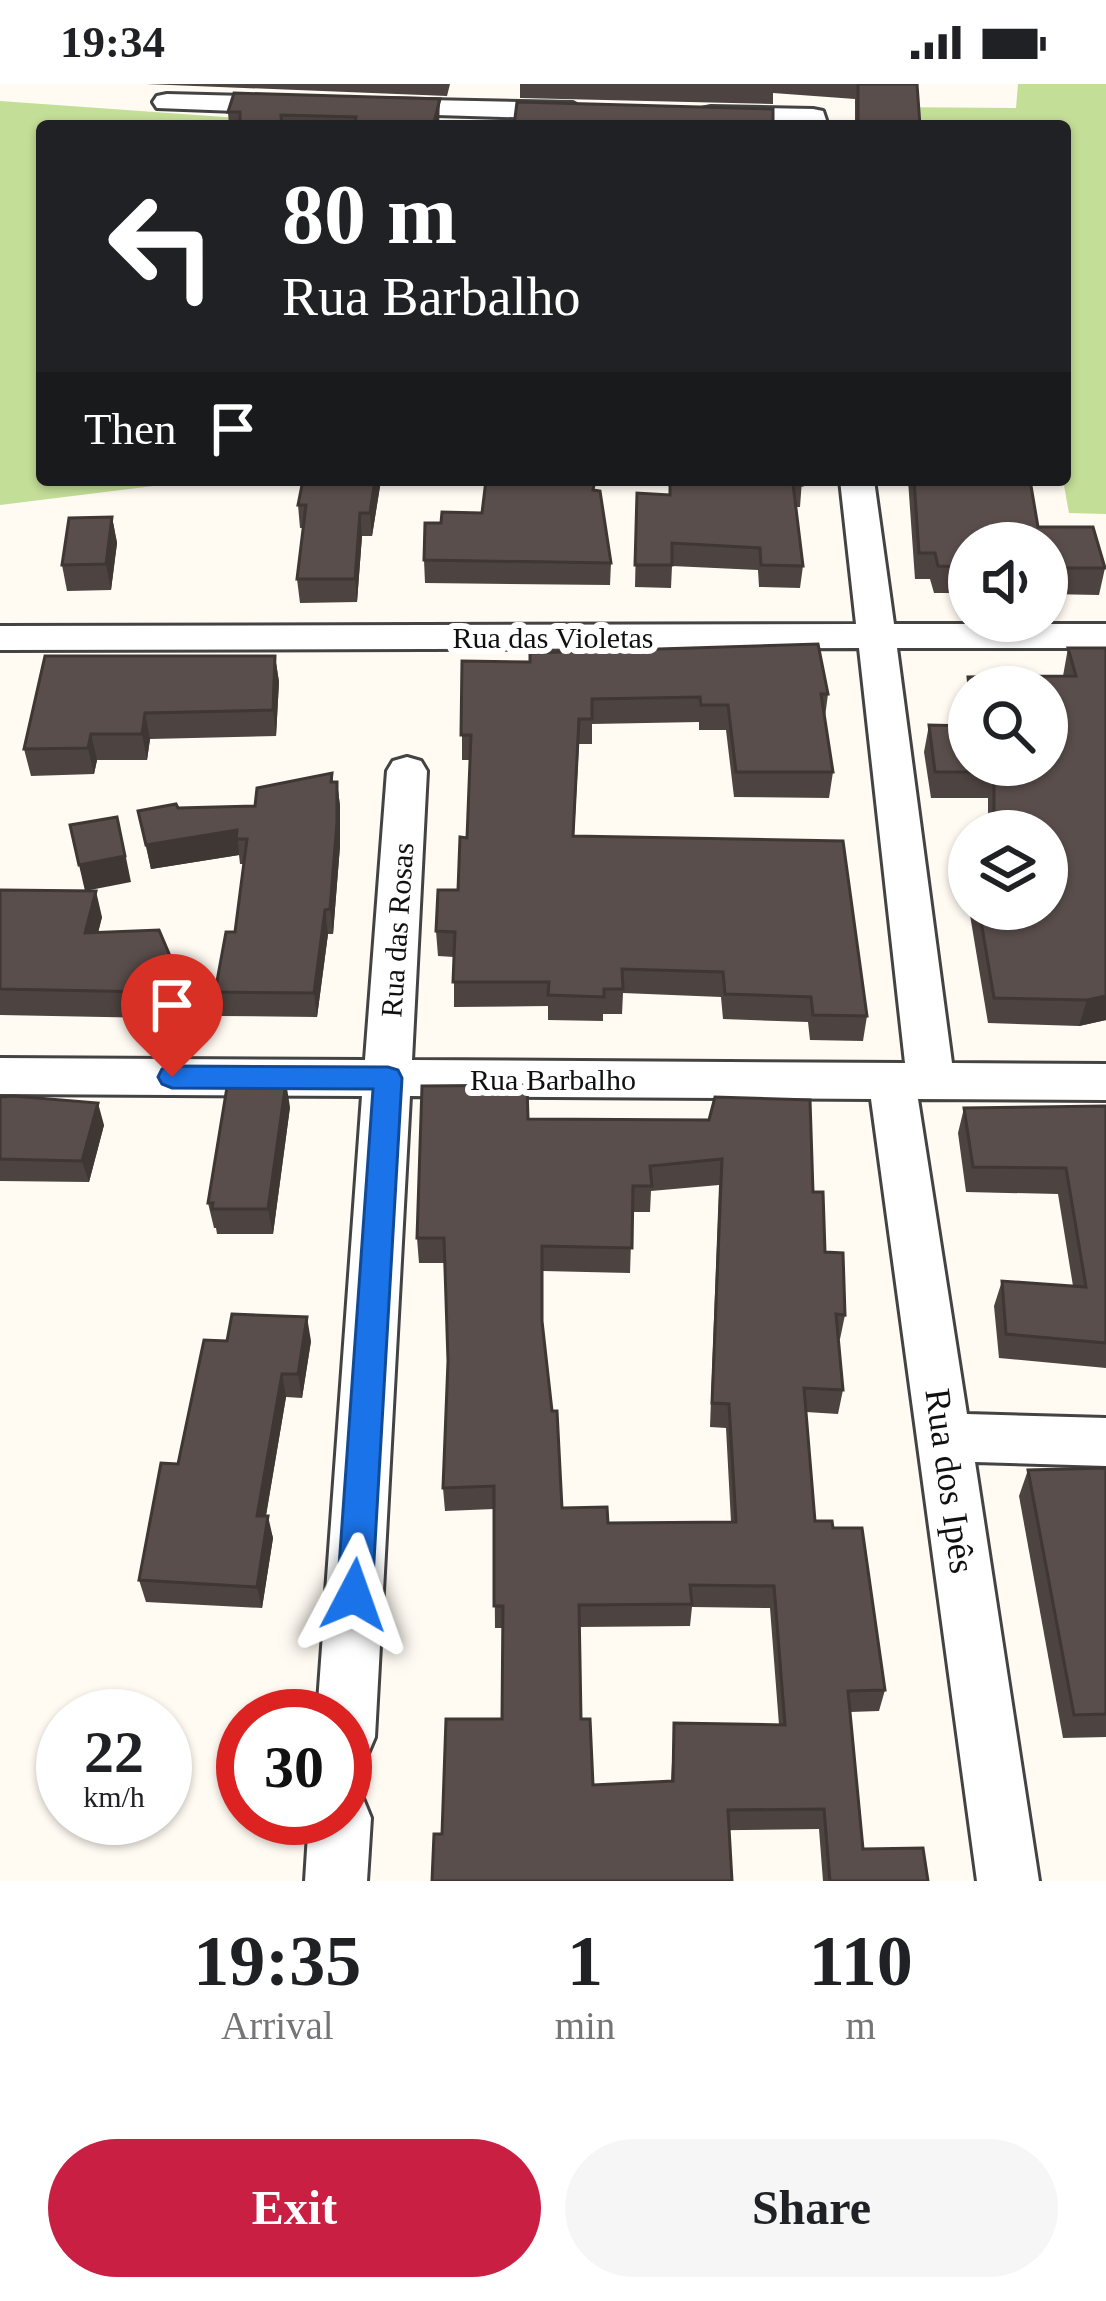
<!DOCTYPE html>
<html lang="en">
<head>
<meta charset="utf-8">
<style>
	body { margin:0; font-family:"Times New Roman",serif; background:#f6f6f6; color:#202124; height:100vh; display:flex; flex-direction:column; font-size:45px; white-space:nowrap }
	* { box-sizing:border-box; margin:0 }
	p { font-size:39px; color:#757577 }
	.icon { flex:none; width:66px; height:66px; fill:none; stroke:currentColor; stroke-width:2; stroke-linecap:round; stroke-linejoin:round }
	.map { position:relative; height:1797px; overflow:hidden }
	.sheet { display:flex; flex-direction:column; background:#fff; flex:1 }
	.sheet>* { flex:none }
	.banner { position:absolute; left:36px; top:36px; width:1035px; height:366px; border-radius:12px; box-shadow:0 3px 9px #0004; background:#202124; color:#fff; overflow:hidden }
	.buttons { position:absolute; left:948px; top:438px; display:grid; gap:24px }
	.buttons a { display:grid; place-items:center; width:120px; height:120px; border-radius:50%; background:#fff; box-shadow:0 3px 9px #0004; font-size:60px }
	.speed { position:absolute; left:36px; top:1605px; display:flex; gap:24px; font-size:60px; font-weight:700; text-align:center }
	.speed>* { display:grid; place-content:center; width:156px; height:156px; border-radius:50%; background:#fff; box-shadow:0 3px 9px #0004; line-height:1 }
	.speed small { font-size:30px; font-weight:400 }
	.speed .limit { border:18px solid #d22; background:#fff; color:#111 }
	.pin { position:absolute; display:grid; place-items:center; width:102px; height:102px; color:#fff; margin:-123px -51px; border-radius:50% 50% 50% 0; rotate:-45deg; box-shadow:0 0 12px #0007 }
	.pin .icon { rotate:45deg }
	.me { position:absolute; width:132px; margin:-66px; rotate:4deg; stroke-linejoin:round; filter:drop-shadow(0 0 9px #0008) }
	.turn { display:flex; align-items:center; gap:42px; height:252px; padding:0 48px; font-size:54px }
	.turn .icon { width:156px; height:156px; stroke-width:2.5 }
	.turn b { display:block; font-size:84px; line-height:102px }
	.then { display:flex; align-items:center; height:114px; padding:0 48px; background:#0003; gap:24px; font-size:45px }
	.eta { display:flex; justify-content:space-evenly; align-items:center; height:204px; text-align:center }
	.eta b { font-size:72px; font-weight:700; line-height:84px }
	.action { display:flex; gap:24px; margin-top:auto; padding:24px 48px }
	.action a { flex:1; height:138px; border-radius:72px; background:#c81f43; color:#fff; font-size:48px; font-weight:700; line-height:138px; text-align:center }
	.action a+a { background:#f6f6f6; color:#202124 }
	.status { display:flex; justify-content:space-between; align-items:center; height:84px; padding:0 60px; background:#fff; direction:ltr }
	.status svg { height:33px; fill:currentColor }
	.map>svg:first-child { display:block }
	.forest { fill:#c3de97 }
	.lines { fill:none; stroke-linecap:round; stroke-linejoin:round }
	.minor-casing { stroke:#434343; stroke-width:6 }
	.minor { fill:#fff; fill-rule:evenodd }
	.wall { fill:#4d4340; fill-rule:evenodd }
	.shaded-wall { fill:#3e3734 }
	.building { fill:#594e4b; stroke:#3e3734; stroke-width:3; fill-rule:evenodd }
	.route { fill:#1a73e8; stroke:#114b97; stroke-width:3 }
	.labels { text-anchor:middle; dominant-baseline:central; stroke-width:12; stroke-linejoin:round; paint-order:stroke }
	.street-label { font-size:30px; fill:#101010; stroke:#fff }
	.near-street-label { font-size:36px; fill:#101010; stroke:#fff }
</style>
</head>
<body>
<div class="status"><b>19:34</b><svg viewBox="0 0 49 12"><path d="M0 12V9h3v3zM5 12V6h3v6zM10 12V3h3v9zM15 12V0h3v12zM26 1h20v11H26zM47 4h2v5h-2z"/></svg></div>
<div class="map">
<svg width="1106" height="1797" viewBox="0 0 1106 1797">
	<rect width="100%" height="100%" fill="#fffaf2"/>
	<g class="forest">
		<polygon points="1018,0 1106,0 1106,430 1069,429 1063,396 1065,42 907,42 882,23 1016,24"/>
		<polygon points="0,17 309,39 42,42 42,396 202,396 0,421"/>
	</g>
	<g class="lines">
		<defs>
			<g id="minor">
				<polygon points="167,10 291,13 305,21 291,29 157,24 153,18 157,12"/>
				<polygon points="381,15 573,19 587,27 573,35 371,29 367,23 371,17"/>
				<polygon points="711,23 813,25 823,27 828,42 701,37 697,31 701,25"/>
				<polygon points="840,396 874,396 894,540 1106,540 1106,564 897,564 952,979 1106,980 1106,1016 918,1015 967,1330 1106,1334 1106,1382 975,1378 1039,1797 977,1797 871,1015 410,1012 375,1653 366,1674 345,1683 345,1632 317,1632 362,1012 0,1010 0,974 365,976 387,687 393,677 407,673 421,677 427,687 412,976 905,979 859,564 0,566 0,542 856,540"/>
				<polygon points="345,1705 362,1712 371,1734 367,1797 305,1797 309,1734 345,1734"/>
			</g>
		</defs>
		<use href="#minor" class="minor-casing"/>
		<use href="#minor" class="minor"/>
	</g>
	<g class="wall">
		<polygon points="146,0 450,0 447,12"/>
		<polygon points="520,0 917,0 920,42 855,42 855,15 773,9 773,20 520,14"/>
		<polygon points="228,28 441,36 439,42 229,42"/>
		<polygon points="303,396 381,396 372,452 362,452 357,518 300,519 297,495 303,444 300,444 298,421"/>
		<polygon points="802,396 800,423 795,423 803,482 800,504 759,503 758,486 672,482 671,504 635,503 637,409 669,411"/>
		<polygon points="908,396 1030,396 1038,443 1105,484 1099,511 1047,510 1047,459 969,459 969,509 934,509 930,495 915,495"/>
		<polygon points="595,406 611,479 610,501 425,499 424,476 441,439"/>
		<polygon points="112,433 117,459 111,506 67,507 62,481"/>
		<path d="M1068 564H1106V936L1079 942 988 939 969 825H1047V747H988V714H931L924 668 929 641 966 642 963 619 968 593 1063 592ZM969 603 1047 681H969Z"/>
		<polygon points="275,572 279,598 276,652 150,655 147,676 97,676 94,690 31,692 24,665"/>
		<polygon points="462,577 828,610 825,633 833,688 829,714 734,713 726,646 699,646 699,638 592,640 592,660 579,660 574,752 867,932 863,957 810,956 808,938 723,935 721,913 623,909 622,930 603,930 603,937 548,936 548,922 454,923 454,873 438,872 436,847 458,806 467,754 470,676 462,676"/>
		<polygon points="332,689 333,698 337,698 340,722 340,762 333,850 328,850 317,933 220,932 215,908 235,848 244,780 240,780 239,771 151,785 138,727 178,724 255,722"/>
		<polygon points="968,760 969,760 969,824 963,786"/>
		<polygon points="0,806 102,833 98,849 184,905 189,931 158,930 157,934 0,931"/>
		<polygon points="0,1013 104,1041 89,1098 0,1097"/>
		<polygon points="1106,1022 1106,1284 999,1274 994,1222 1002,1197 1073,1202 1058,1110 966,1108 958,1049 964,1024"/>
		<polygon points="290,1023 273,1150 217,1150 216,1144 214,1144 208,1119"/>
		<path d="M528 1035 709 1036 813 1108 825 1168 845 1231 840 1255H838L843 1306 838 1330 806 1328 815 1437 833 1444 885 1606 879 1627 850 1628 863 1765 928 1797H823L819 1745 442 1750 502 1635 503 1544H495L494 1425 445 1427 443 1404 448 1277 445 1179H419L417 1154ZM719 1101 710 1343 726 1344 731 1438 608 1439 562 1424 543 1239V1187L630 1189 632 1128H650L651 1107ZM692 1523 770 1524 779 1641 674 1639 671 1698 593 1701 581 1635 579 1543 690 1542Z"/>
		<polygon points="311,1257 302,1314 286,1313 266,1432 273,1454 262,1524 146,1518 139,1496 178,1380"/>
		<polygon points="1106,1384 1106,1653 1063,1654 1019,1412 1028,1386"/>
	</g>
	<g class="shaded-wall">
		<polygon points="440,15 439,42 433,42"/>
		<polygon points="375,396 381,396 372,452 370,429"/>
		<polygon points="360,429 362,452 357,518 355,495"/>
		<polygon points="112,433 117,459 111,506 106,480"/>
		<polygon points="275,572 279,598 276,652 273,626"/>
		<polygon points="145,629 150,655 147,676 142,650"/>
		<polygon points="91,650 97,676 94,690 88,664"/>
		<polygon points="337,698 340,722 340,762 333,850 330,825"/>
		<polygon points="237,746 239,771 151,785 146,761"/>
		<polygon points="123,759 131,798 85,807 79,781"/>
		<polygon points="96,807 102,833 91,875 85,849"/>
		<polygon points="325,826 328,850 317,933 314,909"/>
		<polygon points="1106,912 1106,936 1079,942 1087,916"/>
		<polygon points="286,998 290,1023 273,1150 268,1125"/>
		<polygon points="98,1019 104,1041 89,1098 82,1077"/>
		<polygon points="307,1233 311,1257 302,1314 298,1290"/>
		<polygon points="282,1290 286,1313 262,1454 257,1432"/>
		<polygon points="268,1432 273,1454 262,1524 257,1503"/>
	</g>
	<g class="building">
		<polygon points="858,0 917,0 920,42 858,42"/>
		<polygon points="234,9 440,15 433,42 354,42 356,33 281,31 282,42 240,42 240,28 228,28"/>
		<polygon points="517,18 773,25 773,42 514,42"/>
		<polygon points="303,396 375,396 370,429 360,429 355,495 297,495 306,421 298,421"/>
		<polygon points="486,396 595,396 593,406 600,407 611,479 424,476 425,439 441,439 442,428 482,429"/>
		<polygon points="670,396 802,396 802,401 793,400 803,482 761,481 760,464 672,459 672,481 635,481 637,409 670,411"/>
		<polygon points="914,396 1030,396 1038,443 1093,443 1105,484 1047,484 1047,459 969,459 969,483 938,482 935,469 919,469"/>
		<polygon points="112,433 106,480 62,481 69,434"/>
		<polygon points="818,560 828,610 821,610 833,688 736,688 728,621 701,621 700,613 592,615 592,635 579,635 573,752 843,757 867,932 813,931 811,913 725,910 723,888 622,885 623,905 604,905 604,913 548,911 549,898 453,898 455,848 436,847 438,806 458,806 460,753 467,754 471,651 461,651 462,577 530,578 530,569"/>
		<polygon points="1068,564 1106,564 1106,912 1087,916 994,914 979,825 1047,825 1047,747 994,747 994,688 935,688 929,641 969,642 969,681 1047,681 1047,603 969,603 968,593 1076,592"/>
		<polygon points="45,572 275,572 273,626 145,629 142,650 91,650 88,664 24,665"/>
		<polygon points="332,689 331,698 337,698 337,738 330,825 325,826 314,909 215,908 226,848 235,848 247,755 236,755 237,746 146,761 138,727 176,720 178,724 255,722 257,704"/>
		<polygon points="117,733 125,772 79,781 70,741"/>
		<polygon points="0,806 96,807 85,849 159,846 184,905 152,904 151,908 0,905"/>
		<polygon points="228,997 286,998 268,1125 212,1125 213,1119 208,1119"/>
		<path d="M527 1001 528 1035 709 1036 715 1013 810 1016 813 1108H823L825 1168 843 1169 845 1231 836 1230 843 1306 804 1304 815 1437H832L833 1444H862L885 1606 848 1607 863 1765 923 1764 928 1797H830L824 1725 728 1726 732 1797H432L434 1750H442L446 1635H502L503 1522H494V1402L443 1404 448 1277 444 1154H417L422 1002ZM722 1075 712 1319 729 1320 736 1438 608 1439 607 1423 562 1424 557 1327H552L542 1237V1162L632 1164 633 1102H652L650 1082ZM690 1501 774 1502 785 1641 674 1639 673 1697 593 1701 590 1635H581L579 1521 692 1520Z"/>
		<polygon points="13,1012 98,1019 82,1077 0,1075 0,1013"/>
		<polygon points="1106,1022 1106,1259 1006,1250 1002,1197 1086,1203 1066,1084 973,1083 964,1024"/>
		<polygon points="232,1230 307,1233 298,1290 282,1290 257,1432 268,1432 257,1503 139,1496 161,1379 178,1380 204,1256 227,1257"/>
		<polygon points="1106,1384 1106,1630 1074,1631 1028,1386"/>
	</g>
	<polygon class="route" points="172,982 388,983 398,986 402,994 372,1511 367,1523 354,1528 342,1523 337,1511 373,1005 172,1004 162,1000 158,993 162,985"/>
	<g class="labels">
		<g class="street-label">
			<text x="553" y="553">Rua das Violetas</text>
			<text transform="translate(397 846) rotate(-86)">Rua das Rosas</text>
			<text x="553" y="995">Rua Barbalho</text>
		</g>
		<g class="near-street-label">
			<text transform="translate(950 1397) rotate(82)">Rua dos Ipês</text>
		</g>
	</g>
</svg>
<div class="buttons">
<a><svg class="icon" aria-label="sound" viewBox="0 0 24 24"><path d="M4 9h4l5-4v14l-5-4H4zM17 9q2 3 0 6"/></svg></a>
<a><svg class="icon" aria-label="search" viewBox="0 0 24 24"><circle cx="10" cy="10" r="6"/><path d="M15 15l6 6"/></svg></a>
<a><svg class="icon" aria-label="layers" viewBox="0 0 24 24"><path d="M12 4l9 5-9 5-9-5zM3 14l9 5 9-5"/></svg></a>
</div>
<div class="speed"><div>22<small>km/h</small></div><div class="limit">30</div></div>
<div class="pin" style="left:172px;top:993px;background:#d93025"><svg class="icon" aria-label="arrive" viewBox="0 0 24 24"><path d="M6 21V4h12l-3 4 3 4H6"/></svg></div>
<svg class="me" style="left:354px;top:1511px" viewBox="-20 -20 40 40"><path d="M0-17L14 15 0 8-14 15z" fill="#1a73e8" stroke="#fff" stroke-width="4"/></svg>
<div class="banner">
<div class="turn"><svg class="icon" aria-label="left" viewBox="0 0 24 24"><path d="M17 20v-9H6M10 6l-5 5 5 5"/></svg><div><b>80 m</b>Rua Barbalho</div></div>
<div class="then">Then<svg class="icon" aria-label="arrive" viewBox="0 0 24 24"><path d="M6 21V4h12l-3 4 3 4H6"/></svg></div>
</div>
</div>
<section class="sheet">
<div class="eta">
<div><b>19:35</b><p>Arrival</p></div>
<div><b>1</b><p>min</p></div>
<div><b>110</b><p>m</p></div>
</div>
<div class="action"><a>Exit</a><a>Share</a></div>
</section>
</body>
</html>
